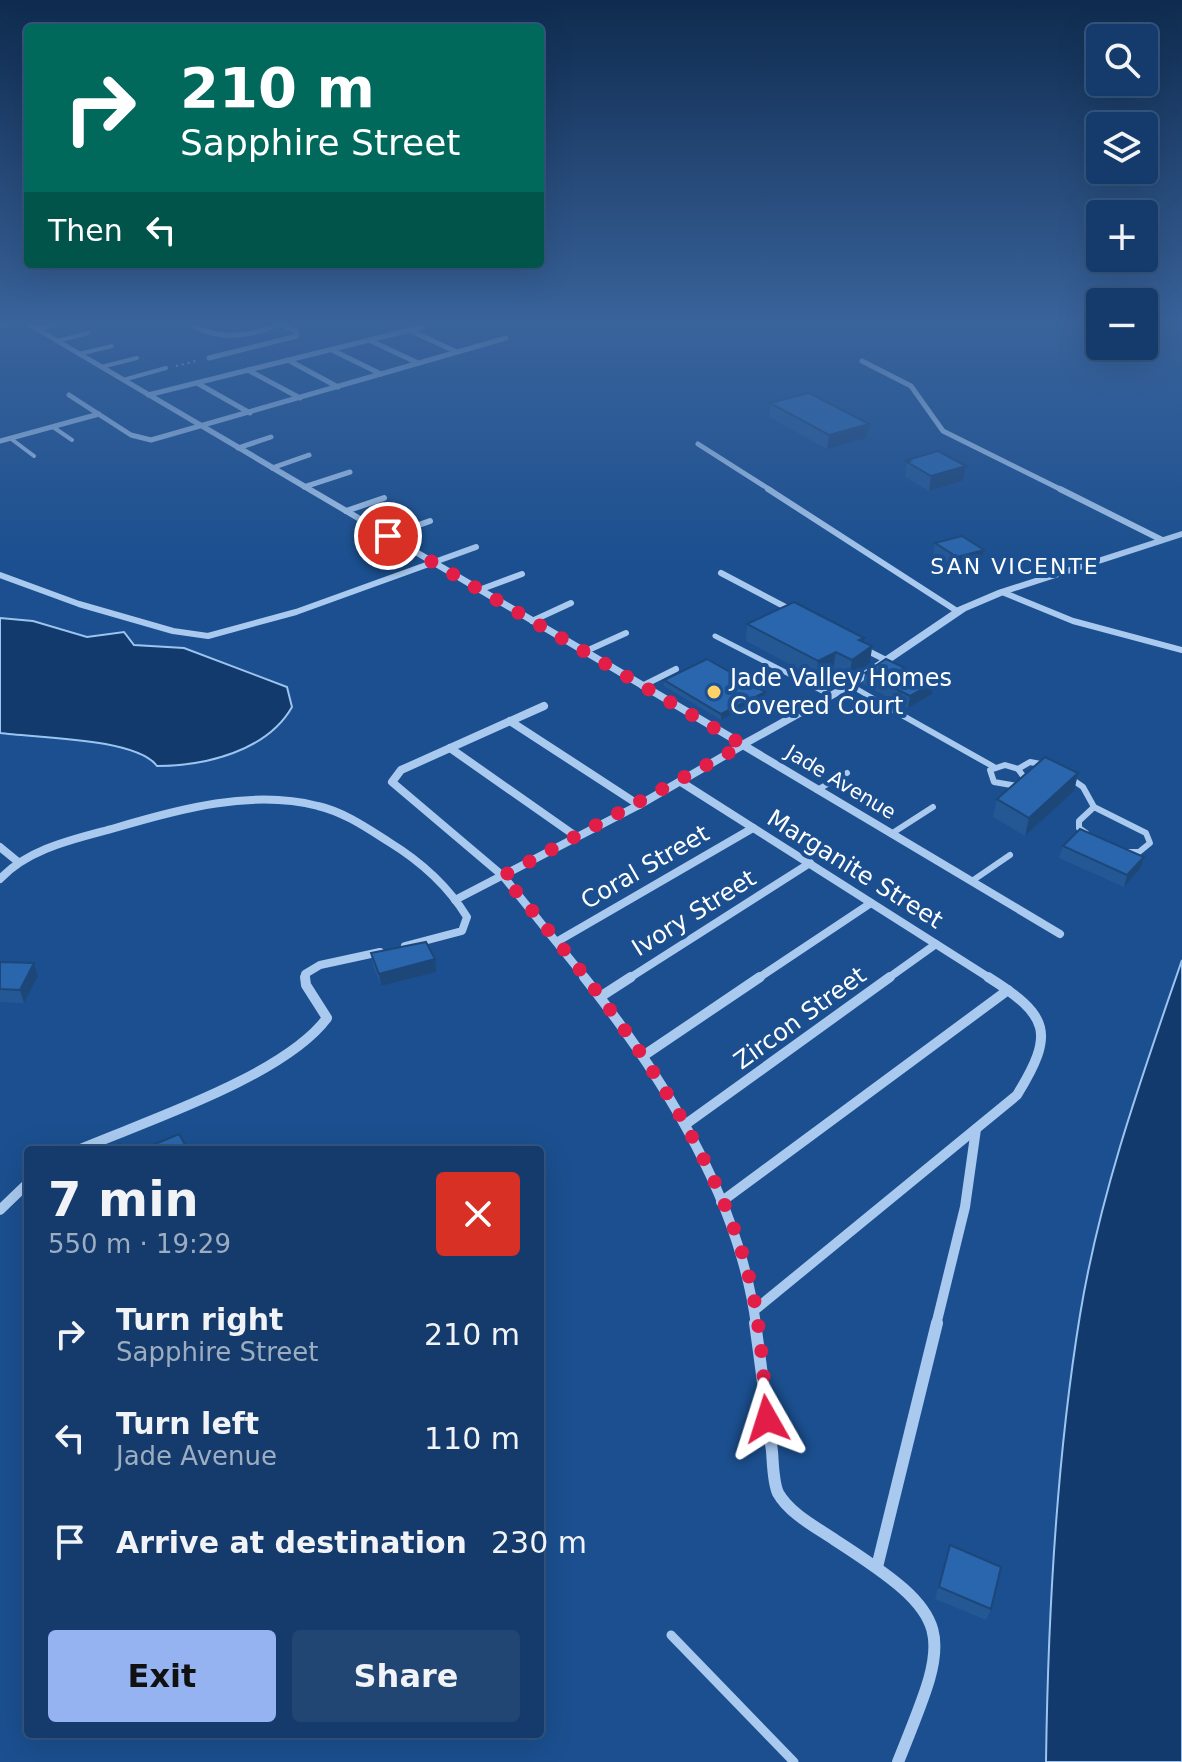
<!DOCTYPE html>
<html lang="en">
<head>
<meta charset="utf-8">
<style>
	body { margin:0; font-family:"DejaVu Sans",sans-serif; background:#214673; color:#f1f3f6; height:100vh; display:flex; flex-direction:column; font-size:30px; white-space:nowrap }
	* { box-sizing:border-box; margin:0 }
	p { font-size:26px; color:#9dadc1 }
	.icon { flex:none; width:44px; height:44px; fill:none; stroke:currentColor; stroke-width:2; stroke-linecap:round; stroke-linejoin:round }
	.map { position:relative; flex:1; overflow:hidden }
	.panel { position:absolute; left:24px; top:1146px; width:520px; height:592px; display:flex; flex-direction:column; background:#143b6b; border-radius:8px; box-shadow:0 8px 32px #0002,0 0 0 2px #33557e }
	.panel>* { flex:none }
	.banner { position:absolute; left:24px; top:24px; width:520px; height:244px; border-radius:8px; box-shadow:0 8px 32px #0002,0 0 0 2px #33557e; background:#00695c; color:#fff; overflow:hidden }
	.tools { position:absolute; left:1086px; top:24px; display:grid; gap:16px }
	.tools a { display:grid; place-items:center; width:72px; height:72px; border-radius:8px; background:#143b6b; box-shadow:0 8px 32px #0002,0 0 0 2px #33557e; font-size:40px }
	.pin { position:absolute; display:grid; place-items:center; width:68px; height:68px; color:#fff; margin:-34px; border:4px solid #fff; border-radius:50%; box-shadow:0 2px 8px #0007 }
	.me { position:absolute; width:88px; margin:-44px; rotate:354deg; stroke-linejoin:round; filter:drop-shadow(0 0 6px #0008) }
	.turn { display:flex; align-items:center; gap:28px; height:168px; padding:0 24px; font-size:36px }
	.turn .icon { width:104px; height:104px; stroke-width:2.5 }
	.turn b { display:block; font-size:56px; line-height:68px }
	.then { display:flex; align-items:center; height:76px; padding:0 24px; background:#0003; gap:16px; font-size:30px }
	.round { display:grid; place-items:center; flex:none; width:84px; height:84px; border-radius:8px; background:#214673 }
	.summary { display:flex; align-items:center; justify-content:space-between; height:136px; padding:0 24px }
	h1 { font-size:48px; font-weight:700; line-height:60px }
	.primary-button { display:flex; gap:16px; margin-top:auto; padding:16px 24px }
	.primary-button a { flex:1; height:92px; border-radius:8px; background:#95b2f1; color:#111; font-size:32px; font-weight:700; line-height:92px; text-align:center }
	.primary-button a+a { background:#214673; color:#f1f3f6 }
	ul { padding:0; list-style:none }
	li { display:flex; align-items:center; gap:24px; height:104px; padding:0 24px }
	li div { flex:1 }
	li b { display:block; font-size:30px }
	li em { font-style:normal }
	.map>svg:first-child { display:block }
	.water { fill:#123a6d; stroke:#9cc4f0; stroke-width:2 }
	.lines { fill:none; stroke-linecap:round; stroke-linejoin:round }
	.path { stroke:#a9c9ee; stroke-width:2; stroke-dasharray:2 4; stroke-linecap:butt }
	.service-far3 { stroke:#a9c9ee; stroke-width:4 }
	.service-far2 { stroke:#a9c9ee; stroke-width:5 }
	.service-far1 { stroke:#a9c9ee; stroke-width:6 }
	.service { stroke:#a9c9ee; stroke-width:9 }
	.minor-far4 { stroke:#a9c9ee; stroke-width:5 }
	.minor-far3 { stroke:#a9c9ee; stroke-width:6 }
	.minor-far2 { stroke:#a9c9ee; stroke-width:8 }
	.minor-far1 { stroke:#a9c9ee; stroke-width:10 }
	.minor { stroke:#a9c9ee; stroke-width:12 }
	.tertiary { fill:#a9c9ee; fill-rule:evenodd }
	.wall { fill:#245895 }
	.shaded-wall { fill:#1d4779 }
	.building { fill:#2a66ad; stroke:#1d4779; stroke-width:2 }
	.route { stroke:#e11d48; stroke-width:14; stroke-dasharray:0 25.2 }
	.poi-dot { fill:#ffd166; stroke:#1b4f8f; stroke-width:3 }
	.labels { text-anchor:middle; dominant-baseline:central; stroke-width:8; stroke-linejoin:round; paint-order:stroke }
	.far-street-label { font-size:20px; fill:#fff; stroke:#1b4f8f }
	.far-neighbourhood-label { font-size:22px; letter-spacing:2px; fill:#fff; stroke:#1b4f8f }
	.poi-label { font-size:24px; fill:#fff; stroke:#1b4f8f; text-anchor:start }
	.street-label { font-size:24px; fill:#fff; stroke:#1b4f8f }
</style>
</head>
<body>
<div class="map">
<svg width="1182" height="1762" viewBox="0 0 1182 1762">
	<rect width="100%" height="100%" fill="#1b4f8f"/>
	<g class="water">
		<path d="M0 618 33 621 87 637 124 632 134 645 184 648 287 687 292 707C267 751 205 766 157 766 136 738 37 738 0 733Z"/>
		<path d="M1182 960V1762H1046C1048 1613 1056 1462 1080 1315 1100 1193 1142 1076 1182 960Z"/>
	</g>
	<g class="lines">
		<polyline class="path" points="176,366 199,360"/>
		<g class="service-far3">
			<polyline points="38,329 71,321"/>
			<polyline points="57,341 88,333"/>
			<polyline points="79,354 112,346"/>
			<polyline points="101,367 137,358"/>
			<polyline points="123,380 166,368"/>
			<polyline points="53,427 72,440"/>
			<polyline points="10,438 34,456"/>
		</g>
		<g class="service-far2">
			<polyline points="715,636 832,696"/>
			<polyline points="850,685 888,707"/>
		</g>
		<g class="service-far1">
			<polyline points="884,705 994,767"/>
			<polyline points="1018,769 1026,780"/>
			<polyline points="1070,778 1083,787 1094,807 1146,833 1150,843 1139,852 1129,852"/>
			<polyline points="1017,786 994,782 990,770 1005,765 1018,769 1030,762 1046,765"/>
			<polyline points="817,790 847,773"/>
			<polyline points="1086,833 1079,828 1079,821 1094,807"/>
			<polyline points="891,834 933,807"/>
			<polyline points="972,881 1010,855"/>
		</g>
		<polyline class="service" points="671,1635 794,1762"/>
		<g class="minor-far4">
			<polyline points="0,326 24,321"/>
			<path d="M195 327C225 341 256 336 285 321"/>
			<polyline points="409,330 457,352"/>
			<polyline points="369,340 418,363"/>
			<polyline points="332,350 381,374"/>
			<polyline points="209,358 297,336 296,331 281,324"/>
			<polyline points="288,360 338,387"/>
			<polyline points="862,361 911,386 943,431 1064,491"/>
			<polyline points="248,370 300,398"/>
			<polyline points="197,383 250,413"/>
			<polyline points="69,395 131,435 151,440 506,338"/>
			<polyline points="148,395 422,327"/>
			<polyline points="0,441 99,414"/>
			<polyline points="698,444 772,491"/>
			<polyline points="238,448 271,437"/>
			<polyline points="272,468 309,455"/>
			<polyline points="304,487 350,472"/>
		</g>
		<g class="minor-far3">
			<polyline points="768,489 957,611"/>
			<polyline points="1060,489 1162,540"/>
			<polyline points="346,511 384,498"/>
			<polyline points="388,536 430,521"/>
			<polyline points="721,573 793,611"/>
			<polyline points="0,575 79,604 173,631 208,636 296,612 476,547"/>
			<polyline points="479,590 522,574"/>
			<polyline points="1002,592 1073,621 1182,650"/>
			<polyline points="532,621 571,603"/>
			<polyline points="862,648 886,660"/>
			<polyline points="584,652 626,633"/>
			<polyline points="642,686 676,669"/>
		</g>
		<g class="minor-far2">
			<polyline points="544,706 401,770 392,782 503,876 586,979"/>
			<polyline points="510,721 639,805"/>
			<polyline points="450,748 577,837"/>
			<polyline points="681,782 991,979"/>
			<polyline points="0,847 17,861"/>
			<path d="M0 879C29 848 75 839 115 828 179 809 252 789 318 806 344 812 367 828 389 842 420 861 448 886 467 917L462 931 405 946"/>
			<polyline points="455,900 639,805 743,745 1060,934"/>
			<polyline points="558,941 753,828"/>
			<polyline points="305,979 305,974 320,965 380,952"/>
			<polyline points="628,979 810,863"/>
			<polyline points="757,979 871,903"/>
			<polyline points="887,979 936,944"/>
		</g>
		<g class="minor-far1">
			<path d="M584 977C663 1076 739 1197 756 1325"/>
			<polyline points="600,997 631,977"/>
			<polyline points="643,1056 760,977"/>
			<polyline points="686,1124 890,977"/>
			<path d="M78 1150C146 1121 284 1076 327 1018L306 985 305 977"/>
			<polyline points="721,1202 1008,990"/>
			<polyline points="0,1210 28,1183"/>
			<path d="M756 1309 1017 1095C1055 1033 1050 1016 988 977"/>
			<polyline points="936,1325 965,1207 976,1129"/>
		</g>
		<g class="minor">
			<path d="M755 1323C761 1365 766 1408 772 1451 773 1463 773 1482 778 1493 790 1514 816 1527 835 1540 959 1620 951 1631 898 1762"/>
			<polyline points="877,1567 937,1323"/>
		</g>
		<polygon class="tertiary" points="19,321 28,321 743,740 846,683 958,607 998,590 1182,531 1182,537 1006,594 966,611 854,687 743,749"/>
	</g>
	<g class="wall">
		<polygon points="770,403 869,424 867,438 827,449 769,417"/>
		<polygon points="907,460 966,466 963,481 929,491 905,477"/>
		<polygon points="935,543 984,550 982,560 955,568 933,554"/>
		<polygon points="747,624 872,646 870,663 849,677 833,669 816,678 746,641"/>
		<polygon points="865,673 934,682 932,694 908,708 863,684"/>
		<polygon points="664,680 764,698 721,720 664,686"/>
		<polygon points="1078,773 1074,791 1025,836 993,817 997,799"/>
		<polygon points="1063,846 1144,857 1140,869 1124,887 1059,858"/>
		<polygon points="371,953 436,972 381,986 373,966"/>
		<polygon points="0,962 34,963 38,976 24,1003 0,1002"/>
		<polygon points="950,1545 991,1609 986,1620 935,1599"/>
	</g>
	<g class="shaded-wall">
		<polygon points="869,424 867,438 827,449 829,435"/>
		<polygon points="966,466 963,481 929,491 931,476"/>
		<polygon points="984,550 982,560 955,568 957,557"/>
		<polygon points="864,638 862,654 872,646 870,663 849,677 852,660 859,640"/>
		<polygon points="836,652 833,669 816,678 818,661"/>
		<polygon points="934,682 932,694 908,708 910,696"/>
		<polygon points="765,692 764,698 721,720 721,714"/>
		<polygon points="1078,773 1074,791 1025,836 1029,818"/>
		<polygon points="1144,857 1140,869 1124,887 1127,875"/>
		<polygon points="435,959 436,972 381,986 379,974"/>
		<polygon points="34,963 38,976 24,1003 20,990"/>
	</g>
	<g class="building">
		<polygon points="809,393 869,424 829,435 770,403"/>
		<polygon points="938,451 966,466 931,476 907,462 910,461 907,460"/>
		<polygon points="962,536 984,550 957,557 935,543"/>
		<polygon points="794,602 864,638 859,640 872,646 852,660 836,652 818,661 747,624"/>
		<polygon points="707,659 765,692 721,714 664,680"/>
		<polygon points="886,659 934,682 910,696 865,673"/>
		<polygon points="1045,757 1078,773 1029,818 997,799"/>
		<polygon points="1080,829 1144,857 1127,875 1063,846"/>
		<polygon points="426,942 435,959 379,974 371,953"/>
		<polygon points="0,962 34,963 20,990 0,989"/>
		<polygon points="179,1134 188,1150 141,1150"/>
		<polygon points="120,1144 121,1150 106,1150"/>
		<polygon points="950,1545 1001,1567 991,1609 939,1587"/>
	</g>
	<linearGradient id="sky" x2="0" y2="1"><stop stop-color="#0f2b4f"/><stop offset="0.57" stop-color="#39639b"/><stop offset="1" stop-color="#39639b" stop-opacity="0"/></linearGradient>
	<rect width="1182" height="567" fill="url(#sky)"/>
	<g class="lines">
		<path class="route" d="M388 536 743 745 503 876C604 995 729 1152 756 1310 762 1346 764 1383 767 1419"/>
	</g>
	<circle class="poi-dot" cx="714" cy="692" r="8"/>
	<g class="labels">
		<g class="far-street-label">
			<text transform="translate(841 782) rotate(31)">Jade Avenue</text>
		</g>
		<g class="far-neighbourhood-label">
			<text x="1015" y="566">SAN VICENTE</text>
		</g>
		<g class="poi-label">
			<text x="730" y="678">Jade Valley Homes<tspan x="730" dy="28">Covered Court</tspan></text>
		</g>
		<g class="street-label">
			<text transform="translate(645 867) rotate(-30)">Coral Street</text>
			<text transform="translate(855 869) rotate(32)">Marganite Street</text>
			<text transform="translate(694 913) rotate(-32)">Ivory Street</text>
			<text transform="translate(800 1018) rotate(-36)">Zircon Street</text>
		</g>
	</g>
</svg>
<div class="tools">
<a><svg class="icon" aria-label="search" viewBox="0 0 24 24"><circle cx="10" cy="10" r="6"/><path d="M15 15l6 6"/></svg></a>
<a><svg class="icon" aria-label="layers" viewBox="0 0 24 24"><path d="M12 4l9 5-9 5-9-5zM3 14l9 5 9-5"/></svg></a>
<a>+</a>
<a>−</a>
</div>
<div class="pin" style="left:388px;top:536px;background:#d93025"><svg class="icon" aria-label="arrive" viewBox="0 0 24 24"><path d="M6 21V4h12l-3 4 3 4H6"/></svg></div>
<svg class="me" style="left:767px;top:1419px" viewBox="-20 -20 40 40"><path d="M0-17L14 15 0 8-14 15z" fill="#e11d48" stroke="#fff" stroke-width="4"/></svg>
<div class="banner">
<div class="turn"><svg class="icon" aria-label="right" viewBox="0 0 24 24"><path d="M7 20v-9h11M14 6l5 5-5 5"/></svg><div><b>210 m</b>Sapphire Street</div></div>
<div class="then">Then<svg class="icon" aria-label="left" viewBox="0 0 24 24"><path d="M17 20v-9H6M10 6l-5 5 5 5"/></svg></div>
</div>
<section class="panel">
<div class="summary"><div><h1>7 min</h1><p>550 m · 19:29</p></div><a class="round" style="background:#d93025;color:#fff"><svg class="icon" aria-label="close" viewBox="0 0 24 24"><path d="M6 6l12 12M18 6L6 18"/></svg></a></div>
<ul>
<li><svg class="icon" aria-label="right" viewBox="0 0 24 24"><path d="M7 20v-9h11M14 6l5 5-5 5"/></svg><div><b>Turn right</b><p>Sapphire Street</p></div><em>210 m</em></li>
<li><svg class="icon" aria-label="left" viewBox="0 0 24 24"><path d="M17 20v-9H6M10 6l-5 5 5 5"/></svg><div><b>Turn left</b><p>Jade Avenue</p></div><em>110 m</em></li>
<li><svg class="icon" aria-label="arrive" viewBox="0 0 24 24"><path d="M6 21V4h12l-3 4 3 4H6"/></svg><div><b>Arrive at destination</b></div><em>230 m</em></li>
</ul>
<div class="primary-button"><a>Exit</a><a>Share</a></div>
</section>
</div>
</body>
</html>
